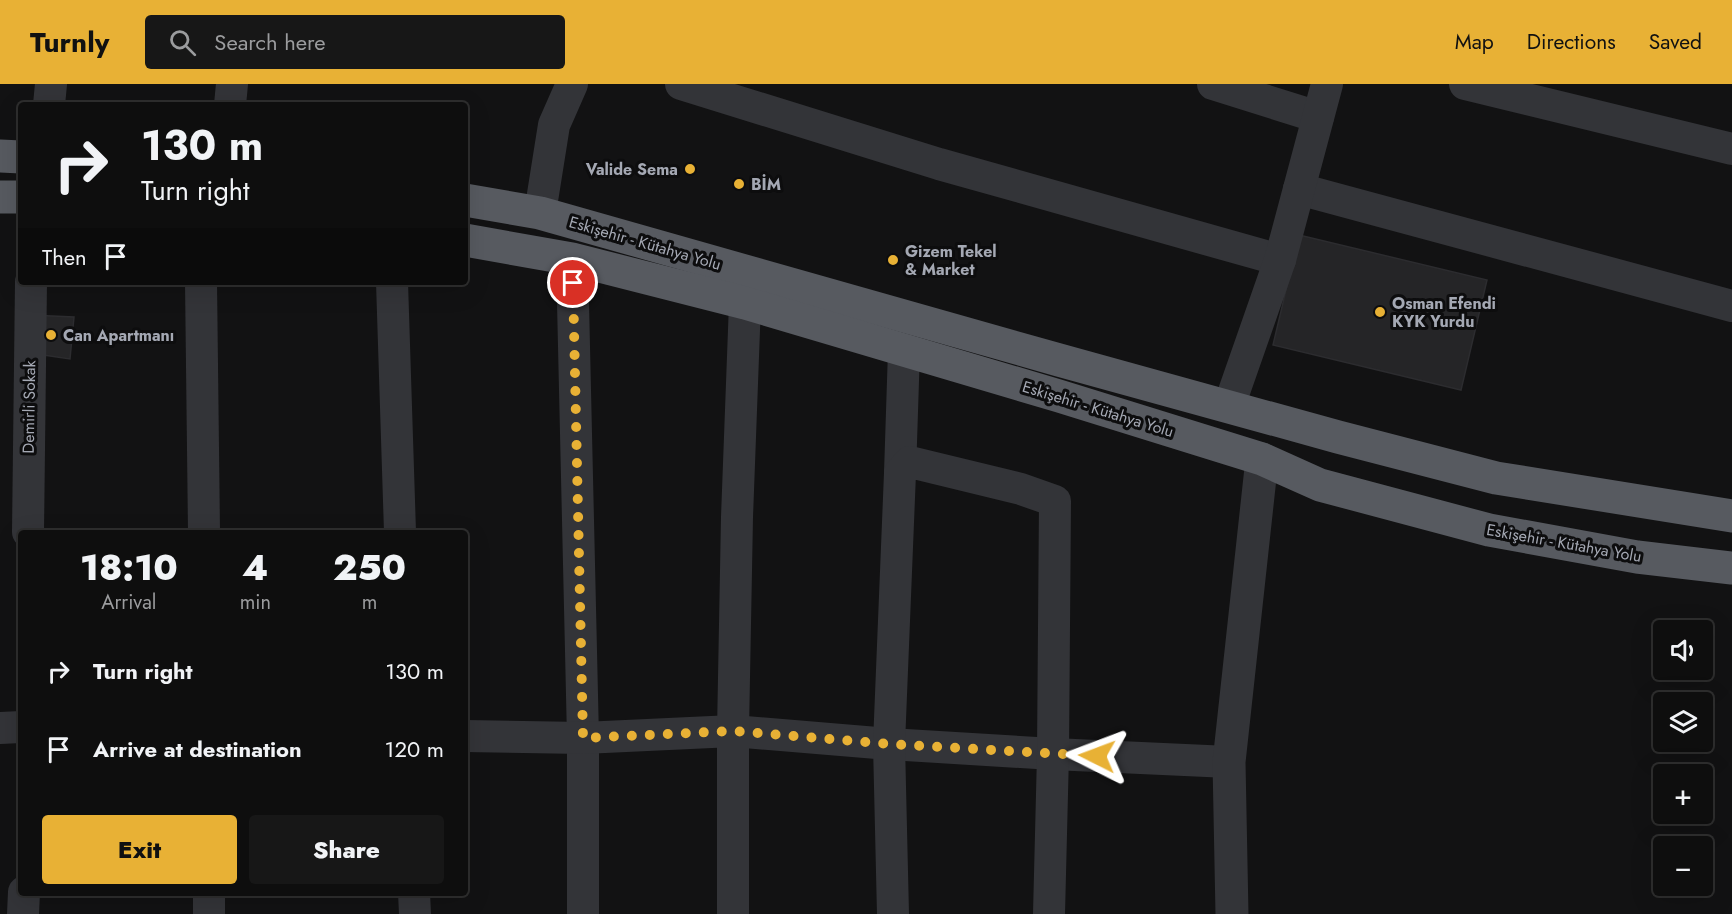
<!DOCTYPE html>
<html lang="en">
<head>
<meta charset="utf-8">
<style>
	body { margin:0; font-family:Jost,sans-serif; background:#171717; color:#f1f3f6; height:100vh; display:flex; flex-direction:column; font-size:22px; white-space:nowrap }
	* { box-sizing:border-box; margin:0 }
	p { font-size:20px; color:#9b9c9e }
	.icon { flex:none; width:33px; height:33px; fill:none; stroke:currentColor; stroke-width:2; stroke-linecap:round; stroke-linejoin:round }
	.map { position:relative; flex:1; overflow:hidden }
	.details { position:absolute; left:18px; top:446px; width:450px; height:366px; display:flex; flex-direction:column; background:#0e0e0e; border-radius:6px; box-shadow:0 6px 24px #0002,0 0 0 2px #2e2e2e }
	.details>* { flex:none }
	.hud { position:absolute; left:18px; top:18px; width:450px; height:183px; border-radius:6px; box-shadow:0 6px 24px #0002,0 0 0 2px #2e2e2e; background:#0e0e0e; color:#f1f3f6; overflow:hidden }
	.buttons { position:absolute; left:1653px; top:536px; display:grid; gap:12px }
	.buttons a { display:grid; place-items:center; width:60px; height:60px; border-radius:6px; background:#0e0e0e; box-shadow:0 6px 24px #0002,0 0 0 2px #2e2e2e; font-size:30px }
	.pin { position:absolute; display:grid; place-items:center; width:51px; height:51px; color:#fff; margin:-26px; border:3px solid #fff; border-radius:50%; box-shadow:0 2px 6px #0007 }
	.me { position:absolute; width:66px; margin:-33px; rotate:273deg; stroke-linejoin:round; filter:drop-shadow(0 0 4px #0008) }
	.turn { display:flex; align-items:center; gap:21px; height:126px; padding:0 24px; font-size:27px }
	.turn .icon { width:78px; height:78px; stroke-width:2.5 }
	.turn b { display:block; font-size:42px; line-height:51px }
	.then { display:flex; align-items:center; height:57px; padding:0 24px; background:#0003; gap:12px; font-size:22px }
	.eta { display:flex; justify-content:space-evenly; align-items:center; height:102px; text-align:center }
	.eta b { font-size:36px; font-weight:800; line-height:42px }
	.button { display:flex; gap:12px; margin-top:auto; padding:12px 24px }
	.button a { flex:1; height:69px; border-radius:6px; background:#e8b135; color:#111; font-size:24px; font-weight:800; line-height:69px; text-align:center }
	.button a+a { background:#171717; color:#f1f3f6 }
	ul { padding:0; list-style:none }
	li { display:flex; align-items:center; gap:18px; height:78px; padding:0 24px }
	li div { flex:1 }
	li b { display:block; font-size:22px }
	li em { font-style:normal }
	header { display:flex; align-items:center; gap:36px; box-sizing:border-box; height:84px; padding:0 30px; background:#e8b135; color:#111 }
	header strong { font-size:28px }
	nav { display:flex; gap:33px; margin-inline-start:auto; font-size:21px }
	.search { width:420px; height:54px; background:#171717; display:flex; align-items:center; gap:15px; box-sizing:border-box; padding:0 21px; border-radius:6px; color:#9b9c9e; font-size:22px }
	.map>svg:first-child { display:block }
	.building { fill:#252527; stroke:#2c2c2f; stroke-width:1.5 }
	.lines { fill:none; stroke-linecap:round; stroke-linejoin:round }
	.minor { stroke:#333438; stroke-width:32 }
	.tertiary { stroke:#333438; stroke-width:33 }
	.trunk { stroke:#575a60; stroke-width:33 }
	.route { stroke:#e8b135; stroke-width:10; stroke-dasharray:0 18 }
	.poi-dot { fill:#e8b135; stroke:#0d0d0e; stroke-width:2 }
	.labels { text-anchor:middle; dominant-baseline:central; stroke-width:6; stroke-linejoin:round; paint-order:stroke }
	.poi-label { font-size:16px; font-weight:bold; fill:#a4a8b3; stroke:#0d0d0e; text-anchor:start }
	.street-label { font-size:16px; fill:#a4a8b3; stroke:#0d0d0e }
</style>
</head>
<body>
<header>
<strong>Turnly</strong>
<div class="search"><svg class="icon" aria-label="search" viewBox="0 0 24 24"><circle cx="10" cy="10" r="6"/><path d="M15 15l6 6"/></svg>Search here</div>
<nav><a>Map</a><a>Directions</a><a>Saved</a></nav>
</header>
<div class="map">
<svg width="1732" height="830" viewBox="0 0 1732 830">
	<rect width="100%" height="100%" fill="#121213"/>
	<g class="building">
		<polygon points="1299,151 1487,196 1461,306 1273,261"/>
		<polygon points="30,231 74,233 70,275 30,269"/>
	</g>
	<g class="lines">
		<g class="minor">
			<polyline points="681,0 939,80 1280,176"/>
			<polyline points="1213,0 1318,33"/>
			<polyline points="1465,0 1732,65"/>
			<polyline points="49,21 51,0"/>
			<polyline points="230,21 232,0"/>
			<polyline points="1299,105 1732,222"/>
			<polyline points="540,129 554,41 572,0"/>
			<polyline points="572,175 583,654 583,830"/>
			<polyline points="201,198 204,448"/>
			<polyline points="392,198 400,448"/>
			<polyline points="1229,322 1280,176 1327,0"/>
			<polyline points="900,389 904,266"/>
			<polyline points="28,448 31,198"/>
			<polyline points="0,644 21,643"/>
			<polyline points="465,652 583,654 733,647 889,660 1053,670 1229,678"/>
			<polyline points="209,808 209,830"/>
			<polyline points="414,808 415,830"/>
			<polyline points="23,830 24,808"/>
			<polyline points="733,830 733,647 737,433 745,219"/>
			<polyline points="893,830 889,660 900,389 910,378 1021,405 1055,417 1053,670 1049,830"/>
		</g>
		<polyline class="tertiary" points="1232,830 1229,678 1262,375"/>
		<g class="trunk">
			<polyline points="0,72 21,73"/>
			<polyline points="0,113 21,113"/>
			<polyline points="465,116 540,129 1059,276 1338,353 1496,394 1732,432"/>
			<polyline points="465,156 572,175 745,219 1059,312 1262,375 1320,401 1489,446 1637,473 1732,484"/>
		</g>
	</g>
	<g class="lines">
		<polyline class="route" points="573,199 583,654 733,647 889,660 1097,672"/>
	</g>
	<g class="poi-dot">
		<circle cx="690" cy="85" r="6"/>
		<circle cx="739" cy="100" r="6"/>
		<circle cx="893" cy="176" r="6"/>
		<circle cx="1380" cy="228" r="6"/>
		<circle cx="51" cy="251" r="6"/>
	</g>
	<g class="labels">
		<g class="poi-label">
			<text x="678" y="85" text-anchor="end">Valide Sema</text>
			<text x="751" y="100">BİM</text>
			<text x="905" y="167">Gizem Tekel<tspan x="905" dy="18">&amp; Market</tspan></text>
			<text x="1392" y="219">Osman Efendi<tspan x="1392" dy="18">KYK Yurdu</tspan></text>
			<text x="63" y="251">Can Apartmanı</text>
		</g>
		<g class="street-label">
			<text transform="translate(645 159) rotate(16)">Eskişehir - Kütahya Yolu</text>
			<text transform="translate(29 323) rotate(-89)">Demirli Sokak</text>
			<text transform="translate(1098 325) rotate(17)">Eskişehir - Kütahya Yolu</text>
			<text transform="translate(1564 459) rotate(10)">Eskişehir - Kütahya Yolu</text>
		</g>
	</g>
</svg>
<div class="buttons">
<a><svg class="icon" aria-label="sound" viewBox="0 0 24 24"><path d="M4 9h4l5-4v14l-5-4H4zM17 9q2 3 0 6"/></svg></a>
<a><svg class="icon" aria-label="layers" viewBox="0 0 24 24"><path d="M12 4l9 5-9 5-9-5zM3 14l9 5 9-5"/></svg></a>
<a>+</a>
<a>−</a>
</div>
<div class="pin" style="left:573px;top:199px;background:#d93025"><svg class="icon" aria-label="arrive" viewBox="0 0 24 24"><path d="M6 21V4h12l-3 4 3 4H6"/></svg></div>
<svg class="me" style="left:1097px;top:672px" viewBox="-20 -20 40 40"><path d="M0-17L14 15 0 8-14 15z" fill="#e8b135" stroke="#fff" stroke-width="4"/></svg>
<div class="hud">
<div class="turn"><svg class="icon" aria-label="right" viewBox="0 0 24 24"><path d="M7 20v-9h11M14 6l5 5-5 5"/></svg><div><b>130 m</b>Turn right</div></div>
<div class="then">Then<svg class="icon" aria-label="arrive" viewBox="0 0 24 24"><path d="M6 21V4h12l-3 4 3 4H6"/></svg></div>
</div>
<section class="details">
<div class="eta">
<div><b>18:10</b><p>Arrival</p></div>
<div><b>4</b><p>min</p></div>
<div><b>250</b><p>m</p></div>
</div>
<ul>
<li><svg class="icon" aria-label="right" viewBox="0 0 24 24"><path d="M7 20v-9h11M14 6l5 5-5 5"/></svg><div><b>Turn right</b></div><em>130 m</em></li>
<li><svg class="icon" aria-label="arrive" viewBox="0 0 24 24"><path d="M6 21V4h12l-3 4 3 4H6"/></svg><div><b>Arrive at destination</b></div><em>120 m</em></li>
</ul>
<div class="button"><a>Exit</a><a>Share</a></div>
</section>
</div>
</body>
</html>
